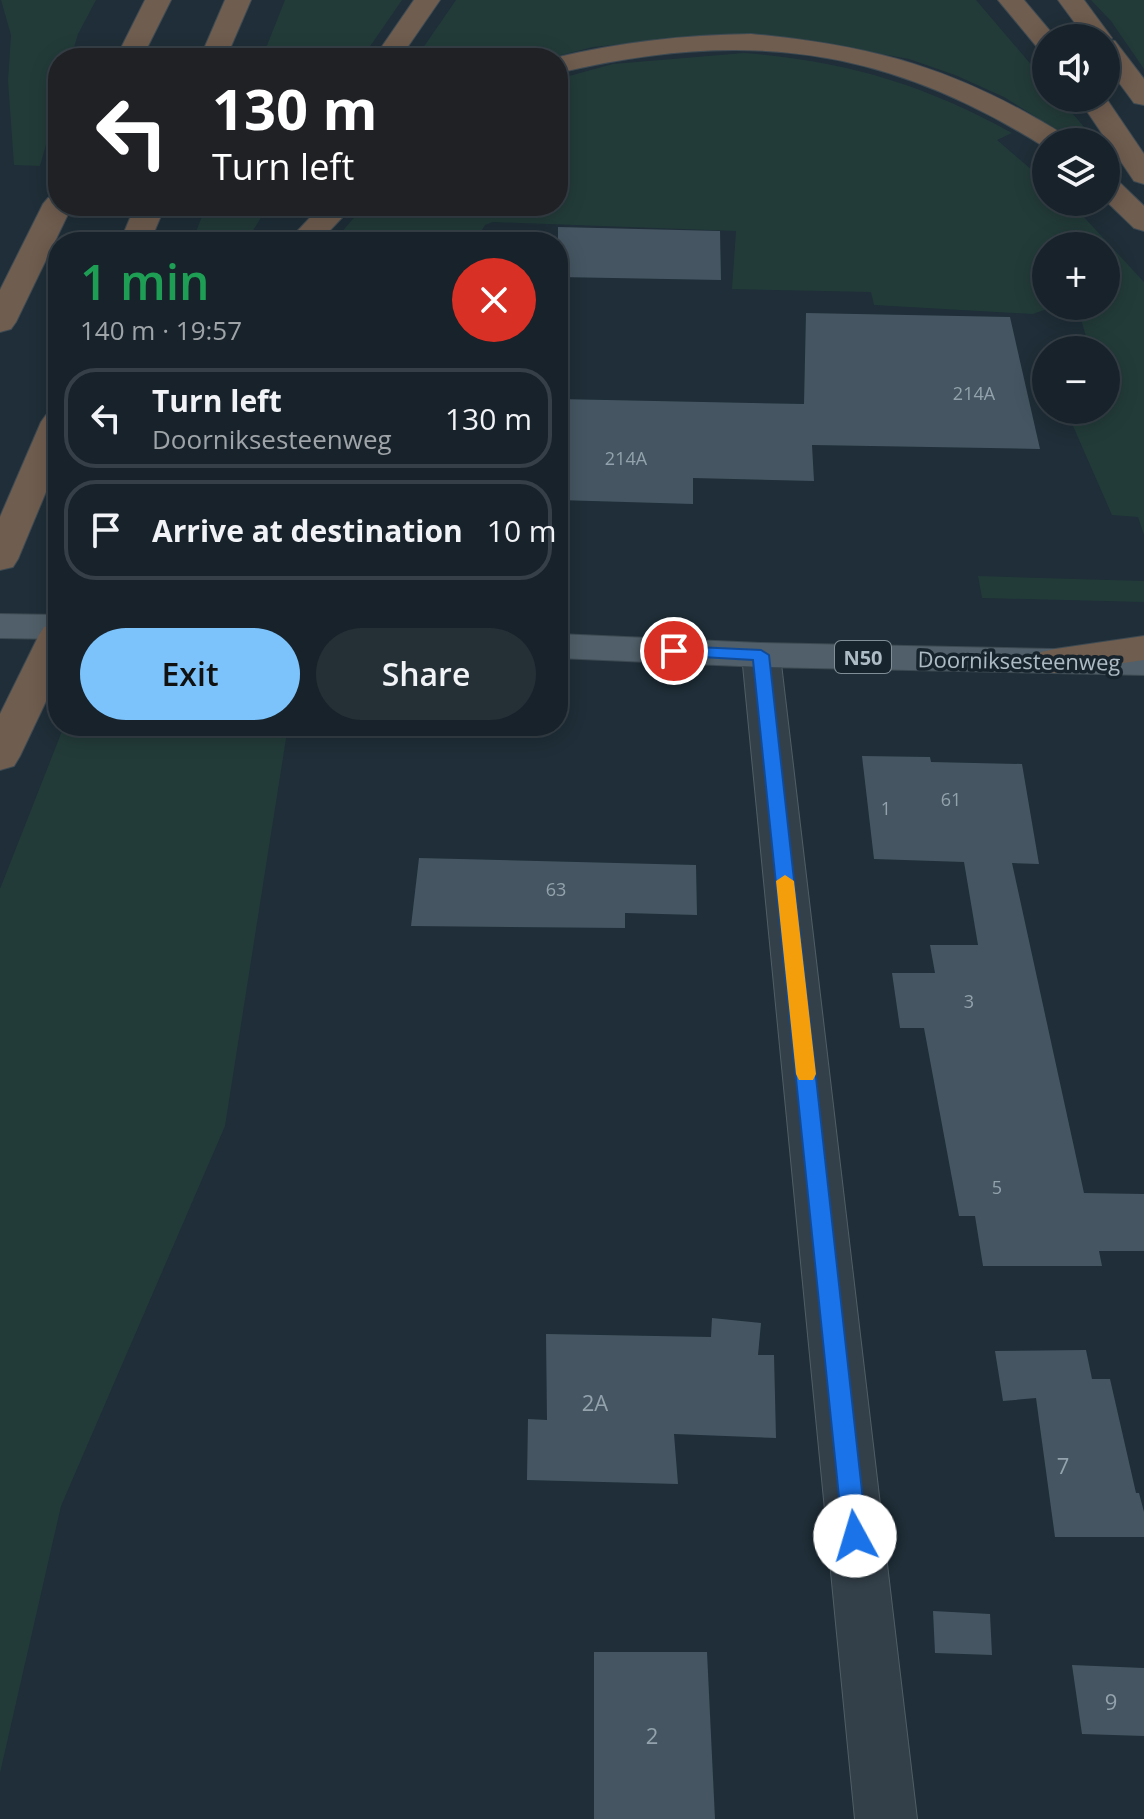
<!DOCTYPE html>
<html lang="en">
<head>
<meta charset="utf-8">
<style>
	body { margin:0; font-family:"Open Sans",sans-serif; background:#242f36; color:#f1f3f6; height:100vh; display:flex; flex-direction:column; font-size:30px; white-space:nowrap }
	* { box-sizing:border-box; margin:0 }
	p { font-size:26px; color:#9ea4a8 }
	.icon { flex:none; width:44px; height:44px; fill:none; stroke:currentColor; stroke-width:2; stroke-linecap:round; stroke-linejoin:round }
	.map { position:relative; flex:1; overflow:hidden }
	.details { position:absolute; left:48px; top:232px; width:520px; height:504px; display:flex; flex-direction:column; background:#17222a; border-radius:32px; box-shadow:0 4px 20px #0003,0 0 0 2px #363f47 }
	.details>* { flex:none }
	.guide { position:absolute; left:48px; top:48px; width:520px; height:168px; border-radius:32px; box-shadow:0 4px 20px #0003,0 0 0 2px #363f47; background:#202124; color:#fff; overflow:hidden }
	.controls { position:absolute; left:1032px; top:24px; display:grid; gap:16px }
	.controls a { display:grid; place-items:center; width:88px; height:88px; border-radius:50%; background:#17222a; box-shadow:0 4px 20px #0003,0 0 0 2px #363f47; font-size:40px }
	.pin { position:absolute; display:grid; place-items:center; width:68px; height:68px; color:#fff; margin:-34px; border:4px solid #fff; border-radius:50%; box-shadow:0 2px 8px #0007 }
	.me { position:absolute; width:88px; margin:-44px; rotate:354deg; stroke-linejoin:round; filter:drop-shadow(0 0 6px #0008) }
	.turn { display:flex; align-items:center; gap:28px; height:168px; padding:0 32px; font-size:36px }
	.turn .icon { width:104px; height:104px; stroke-width:2.5 }
	.turn b { display:block; font-size:56px; line-height:68px }
	.round { display:grid; place-items:center; flex:none; width:84px; height:84px; border-radius:42px; background:#242f36 }
	.overview { display:flex; align-items:center; justify-content:space-between; height:136px; padding:0 32px }
	h1 { font-size:48px; font-weight:600; line-height:60px; color:#1e9e55 }
	.button { display:flex; gap:16px; margin-top:auto; padding:16px 32px }
	.button a { flex:1; height:92px; border-radius:48px; background:#7cc3fc; color:#111; font-size:32px; font-weight:600; line-height:92px; text-align:center }
	.button a+a { background:#242f36; color:#f1f3f6 }
	ul { padding:0; list-style:none }
	li { display:flex; align-items:center; gap:24px; height:100px; margin:0 16px 12px; padding:0 16px; border:4px solid #363f47; border-radius:32px }
	li div { flex:1 }
	li b { display:block; font-size:30px }
	li em { font-style:normal }
	.map>svg:first-child { display:block }
	.green { fill:#223b39 }
	.building { fill:#455662 }
	.lines { fill:none; stroke-linecap:round; stroke-linejoin:round }
	.street-casing { stroke:#505e66; stroke-width:2 }
	.primary-casing { stroke:#3c4952; stroke-width:2 }
	.highway-casing { stroke:#3d4a53; stroke-width:2 }
	.street { fill:#334049; fill-rule:evenodd }
	.primary { fill:#505f69; fill-rule:evenodd }
	.highway { fill:#6f5d4f; fill-rule:evenodd }
	.route { fill:#1a73e8; stroke:#114b97; stroke-width:2 }
	.slow { fill:#f59e0b }
	.labels { text-anchor:middle; dominant-baseline:central; stroke-width:7; stroke-linejoin:round; paint-order:stroke }
	.number-label { font-size:18px; fill:#93a2ac }
	.shield { fill:#18242d; stroke:#808e97; stroke-width:2 }
	.shield-label { font-size:20px; font-weight:bold; fill:#adbbc5 }
	.street-label { font-size:22px; fill:#adbbc5; stroke:#18242d }
	.near-number-label { font-size:22px; fill:#93a2ac }
</style>
</head>
<body>
<div class="map">
<svg width="1144" height="1819" viewBox="0 0 1144 1819">
	<rect width="100%" height="100%" fill="#1f2e38"/>
	<g class="green">
		<polygon points="1,0 96,0 78,34 71,58 58,58 58,102 40,166 14,165 8,81 11,35"/>
		<polygon points="285,0 402,0 362,58 262,58"/>
		<polygon points="456,0 976,0 1046,82 1046,98 1059,98 1092,136 1082,138 1062,133 1004,97 955,75 909,59 800,39 701,36 593,47 550,58 416,58"/>
		<polygon points="1091,0 1144,0 1144,69 1111,21"/>
		<path d="M744 53C845 61 923 84 1012 133L997 140 1046 182V202H1070L1144 282V535L1138 517 1112 515 1066 410H1106V350H1090L1080 316 1064 306H1106V246H1046V306H1055L1033 314 874 305 871 292 732 289 736 231 493 222 485 225 475 242H333L364 206H558V79L613 64Z"/>
		<polygon points="206,206 268,206 246,242 192,242"/>
		<polygon points="978,576 1144,581 1144,602 982,598"/>
		<polygon points="64,726 288,726 225,1126 61,1506 0,1773 0,889"/>
	</g>
	<g class="building">
		<polygon points="558,227 720,231 721,280 558,277"/>
		<polygon points="806,313 1010,317 1040,449 812,445 814,481 693,478 693,504 558,500 558,399 804,404"/>
		<polygon points="862,756 930,757 931,762 1022,764 1039,864 1012,863 1084,1193 1144,1194 1144,1251 1099,1251 1102,1266 983,1266 975,1216 959,1216 924,1028 900,1028 892,973 935,973 930,945 978,945 964,862 874,859"/>
		<polygon points="419,858 696,865 697,915 625,913 625,928 411,926"/>
		<polygon points="712,1318 761,1323 758,1355 774,1355 776,1438 674,1434 678,1484 527,1480 528,1419 547,1420 546,1334 711,1337"/>
		<polygon points="1086,1350 1092,1379 1110,1379 1136,1493 1139,1493 1144,1512 1144,1537 1055,1537 1036,1398 1003,1401 995,1351"/>
		<polygon points="933,1611 990,1614 992,1655 935,1653"/>
		<polygon points="594,1652 707,1652 715,1819 594,1819"/>
		<polygon points="1072,1665 1144,1668 1144,1736 1082,1734"/>
	</g>
	<g class="lines">
		<defs>
			<polygon id="street" points="761,643 775,646 780,655 917,1819 855,1819 742,655 747,646"/>
			<g id="primary">
				<polygon points="0,614 58,615 58,639 0,638"/>
				<polygon points="558,634 761,643 1144,651 1144,675 761,667 558,658"/>
			</g>
			<g id="highway">
				<polygon points="145,0 171,0 142,58 116,58"/>
				<polygon points="225,0 251,0 226,58 200,58"/>
				<polygon points="414,0 440,0 400,58 374,58"/>
				<polygon points="998,0 1024,0 1056,38 1046,38 1046,50 1037,47"/>
				<polygon points="1058,0 1084,0 1112,38 1110,40 1115,41 1144,79 1144,105 1134,103 1106,65 1106,38 1086,38"/>
				<path d="M751 34C877 46 958 69 1066 136L1070 142H1046V148C884 45 743 29 558 73V58H554C620 42 683 35 751 34Z"/>
				<polygon points="1078,98 1106,98 1144,154 1144,184 1134,181"/>
				<polygon points="1106,176 1116,179 1144,206 1144,231 1134,228 1106,201"/>
				<polygon points="58,195 58,206 72,206 16,322 11,329 0,332 0,290 43,204 48,198"/>
				<polygon points="135,206 165,206 150,242 120,242"/>
				<polygon points="321,206 353,206 319,242 287,242"/>
				<polygon points="58,412 58,463 18,559 13,567 0,570 0,517 41,422 46,415"/>
				<polygon points="58,623 58,676 20,756 14,766 0,770 0,714 39,635 44,627"/>
				<polygon points="1144,636 1144,660 1055,673 1041,670 1036,661 1041,652 1055,649"/>
			</g>
		</defs>
		<use href="#street" class="street-casing"/>
		<use href="#primary" class="primary-casing"/>
		<use href="#highway" class="highway-casing"/>
		<use href="#street" class="street"/>
		<use href="#primary" class="primary"/>
		<use href="#highway" class="highway"/>
	</g>
	<polygon class="route" points="674,646 761,650 769,655 867,1536 864,1544 855,1547 847,1544 843,1536 753,660 668,655 666,651"/>
	<polygon class="slow" points="785,875 794,881 816,1074 813,1080 799,1080 796,1074 776,881"/>
	<g class="labels">
		<g class="number-label">
			<text x="974" y="393">214A</text>
			<text x="626" y="458">214A</text>
			<text x="951" y="799">61</text>
			<text x="886" y="808">1</text>
			<text x="556" y="889">63</text>
			<text x="969" y="1001">3</text>
			<text x="997" y="1187">5</text>
		</g>
		<rect class="shield" x="835" y="641" width="56" height="32" rx="6"/>
		<g class="shield-label">
			<text x="863" y="657">N50</text>
		</g>
		<g class="street-label">
			<text transform="translate(1019 660) rotate(1)">Doorniksesteenweg</text>
		</g>
		<g class="near-number-label">
			<text x="595" y="1402">2A</text>
			<text x="1063" y="1465">7</text>
			<text x="1111" y="1701">9</text>
			<text x="652" y="1735">2</text>
		</g>
	</g>
</svg>
<div class="controls">
<a><svg class="icon" aria-label="sound" viewBox="0 0 24 24"><path d="M4 9h4l5-4v14l-5-4H4zM17 9q2 3 0 6"/></svg></a>
<a><svg class="icon" aria-label="layers" viewBox="0 0 24 24"><path d="M12 4l9 5-9 5-9-5zM3 14l9 5 9-5"/></svg></a>
<a>+</a>
<a>−</a>
</div>
<div class="pin" style="left:674px;top:651px;background:#d93025"><svg class="icon" aria-label="arrive" viewBox="0 0 24 24"><path d="M6 21V4h12l-3 4 3 4H6"/></svg></div>
<svg class="me" style="left:855px;top:1536px" viewBox="-20 -20 40 40"><circle r="19" fill="#fff"/><path d="M0-13L10 11 0 6-10 11z" fill="#1a73e8"/></svg>
<div class="guide">
<div class="turn"><svg class="icon" aria-label="left" viewBox="0 0 24 24"><path d="M17 20v-9H6M10 6l-5 5 5 5"/></svg><div><b>130 m</b>Turn left</div></div>
</div>
<section class="details">
<div class="overview"><div><h1>1 min</h1><p>140 m · 19:57</p></div><a class="round" style="background:#d93025;color:#fff"><svg class="icon" aria-label="close" viewBox="0 0 24 24"><path d="M6 6l12 12M18 6L6 18"/></svg></a></div>
<ul>
<li><svg class="icon" aria-label="left" viewBox="0 0 24 24"><path d="M17 20v-9H6M10 6l-5 5 5 5"/></svg><div><b>Turn left</b><p>Doorniksesteenweg</p></div><em>130 m</em></li>
<li><svg class="icon" aria-label="arrive" viewBox="0 0 24 24"><path d="M6 21V4h12l-3 4 3 4H6"/></svg><div><b>Arrive at destination</b></div><em>10 m</em></li>
</ul>
<div class="button"><a>Exit</a><a>Share</a></div>
</section>
</div>
</body>
</html>
